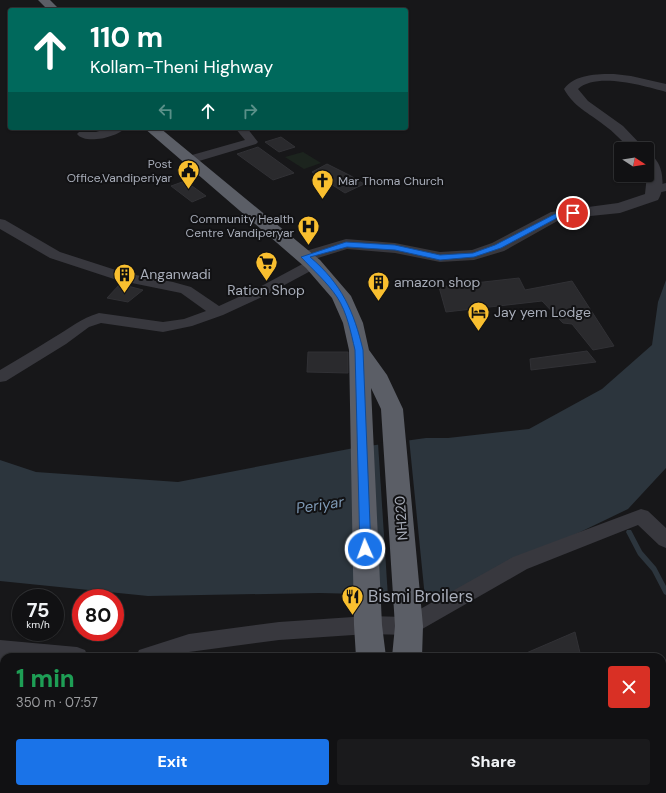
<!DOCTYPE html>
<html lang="en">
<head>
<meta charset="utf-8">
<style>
	body { margin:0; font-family:"DM Sans",sans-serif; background:#1a1a1c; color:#f1f3f6; height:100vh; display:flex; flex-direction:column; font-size:15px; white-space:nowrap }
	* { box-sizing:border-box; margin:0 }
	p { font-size:13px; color:#9c9da0 }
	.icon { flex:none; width:22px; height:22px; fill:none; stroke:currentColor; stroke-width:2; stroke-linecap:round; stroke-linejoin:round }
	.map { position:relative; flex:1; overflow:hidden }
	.drawer { position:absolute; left:0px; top:653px; width:666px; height:140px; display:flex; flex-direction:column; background:#111113; border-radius:12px 12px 0 0; box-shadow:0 1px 3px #0004,0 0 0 1px #303133 }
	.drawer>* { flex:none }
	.banner { position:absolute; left:8px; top:8px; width:400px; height:122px; border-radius:4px; box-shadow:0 1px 3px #0004,0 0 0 1px #303133; background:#00695c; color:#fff; overflow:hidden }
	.needle { width:26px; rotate:102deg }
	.buttons { position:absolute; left:614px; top:142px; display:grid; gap:8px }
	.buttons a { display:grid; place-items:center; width:40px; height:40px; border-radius:4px; background:#111113; box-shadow:0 1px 3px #0004,0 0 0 1px #303133; font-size:20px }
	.speed { position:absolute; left:12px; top:589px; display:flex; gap:8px; font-size:20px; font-weight:700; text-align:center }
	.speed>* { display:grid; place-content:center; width:52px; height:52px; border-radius:50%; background:#111113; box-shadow:0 1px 3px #0004,0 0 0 1px #303133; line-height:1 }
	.speed small { font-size:10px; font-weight:400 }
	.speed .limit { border:6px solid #d22; background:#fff; color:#111 }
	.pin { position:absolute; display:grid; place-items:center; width:34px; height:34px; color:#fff; margin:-17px; border:2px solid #fff; border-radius:50%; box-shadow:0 1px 4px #0007 }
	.me { position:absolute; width:44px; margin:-22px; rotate:358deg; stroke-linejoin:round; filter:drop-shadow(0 0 3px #0008) }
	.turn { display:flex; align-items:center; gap:14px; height:84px; padding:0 16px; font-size:18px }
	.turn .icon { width:52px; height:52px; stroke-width:2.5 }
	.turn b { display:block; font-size:28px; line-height:34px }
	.lanes { display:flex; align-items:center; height:38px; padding:0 16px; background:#0003; justify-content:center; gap:20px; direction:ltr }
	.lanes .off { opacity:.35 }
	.round { display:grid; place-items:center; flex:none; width:42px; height:42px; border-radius:4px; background:#1a1a1c }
	.headline { display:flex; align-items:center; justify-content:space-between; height:68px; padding:0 16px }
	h1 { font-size:24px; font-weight:800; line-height:30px; color:#1e9e55 }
	.button { display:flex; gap:8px; margin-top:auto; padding:8px 16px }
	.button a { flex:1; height:46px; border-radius:4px; background:#1a73e8; color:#fff; font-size:16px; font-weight:800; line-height:46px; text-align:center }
	.button a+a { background:#1a1a1c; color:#f1f3f6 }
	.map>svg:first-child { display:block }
	.green { fill:#1c241e }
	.water { fill:#2c353d }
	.pier { fill:#171719 }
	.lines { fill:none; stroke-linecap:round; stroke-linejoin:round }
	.stream { fill:#2c353d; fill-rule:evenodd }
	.building { fill:#2a2a2d; stroke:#313135 }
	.minor { fill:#38383e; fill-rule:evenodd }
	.tertiary { fill:#38383e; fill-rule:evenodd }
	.trunk { fill:#5b5e66; fill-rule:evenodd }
	.route { fill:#1a73e8; stroke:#114b97 }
	.labels { text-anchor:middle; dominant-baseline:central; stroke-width:4; stroke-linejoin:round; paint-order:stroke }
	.far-poi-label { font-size:12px; fill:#a8adb9; stroke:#121214; text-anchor:end }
	.poi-label { font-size:14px; fill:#a8adb9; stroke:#121214; text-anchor:start }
	.street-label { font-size:14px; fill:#a8adb9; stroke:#121214 }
	.water-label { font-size:15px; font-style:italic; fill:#7e99b5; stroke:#121214 }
	.near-poi-label { font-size:17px; fill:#a8adb9; stroke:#121214; text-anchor:start }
</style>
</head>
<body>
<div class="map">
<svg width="666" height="793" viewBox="0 0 666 793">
	<rect width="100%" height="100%" fill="#171719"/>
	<polygon class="green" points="303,152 321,163 304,169 285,157"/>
	<polygon class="water" points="666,280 666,468 628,509 474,583 439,596 320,593 148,596 0,581 0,460 36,472 178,482 354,448 426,438 448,438 529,429 602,389 652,345 658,302"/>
	<polygon class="pier" points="409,438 425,598 388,597 378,443"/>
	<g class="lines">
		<polygon class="stream" points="627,530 631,530 642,551 656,567 666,586 666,595 664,594 652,571 638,555 626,532"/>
	</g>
	<g class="building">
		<polygon points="281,137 295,147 279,152 265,142"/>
		<polygon points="258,147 294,173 273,180 237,154"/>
		<polygon points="327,164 351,176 364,184 345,193 312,172"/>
		<polygon points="185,181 206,196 192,202 171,186"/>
		<polygon points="519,278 525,290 572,281 614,346 593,350 572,324 563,323 542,301 446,312 439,287"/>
		<polygon points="120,284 143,290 128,302 107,298"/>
		<polygon points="587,351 596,362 531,370 530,359"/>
		<polygon points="308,352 348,352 348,373 307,372"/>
		<polygon points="575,632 581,657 517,657"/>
	</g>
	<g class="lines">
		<g class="minor">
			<path d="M109 128H125C118 137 85 145 77 134L79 132H96Z"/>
			<polygon points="235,128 247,128 258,142 256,144 189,164 185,163 183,160 185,157 245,140"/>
			<polygon points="666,183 666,191 653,194 649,193 647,190 649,187"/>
			<path d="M0 219 5 220 60 252 125 273 173 282 191 287 219 306 254 290 308 261 313 260 318 261 320 264 318 267 264 296 223 315 192 326 163 332 101 323 89 327 66 344 6 381 0 382V370C18 359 36 349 53 338 69 329 81 318 99 313L163 322 184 319 206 311 181 293 117 280 50 258 0 229Z"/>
			<polygon points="641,509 648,511 666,528 666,548 659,545 638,525 527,569 417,632 409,635 368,634 279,640 189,652 176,657 136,657 139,650 189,634 279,622 368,616 406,617 513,557"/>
			<polygon points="0,640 77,647 85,650 88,657 4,657 4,660 0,660"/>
			<rect x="0" y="720" width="4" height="22"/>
			<polygon points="226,789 253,789 255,793 228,793"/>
		</g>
		<g class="tertiary">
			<path d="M614 74 631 76 666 84V92C644 86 597 72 578 89L588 101 623 126 645 149H630C622 141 614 132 604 125 589 113 574 107 564 89 575 74 597 74 614 74Z"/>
			<path d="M647 154C664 158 666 188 658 200L620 213 561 219 504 251 474 260 440 262 395 253 347 249 305 262 299 261 296 257 299 253 346 239 395 243 440 252 472 250 492 243 551 212 618 203 645 194 647 175Z"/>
		</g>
		<g class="trunk">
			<polygon points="38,0 50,0 60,10 48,10"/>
			<polygon points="144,128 160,128 320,260 351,296 363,323 369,350 387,375 403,409 423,626 422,657 392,657 395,626 381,409 371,388 382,625 386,657 356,657 354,625 349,350 343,323 332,298 306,268"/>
			<polygon points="369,789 401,789 402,793 370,793"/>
		</g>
	</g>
	<path class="route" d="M573 211 575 212V215L559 217 501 248 474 257 440 260 395 250 347 247 310 257C342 284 354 312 363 350L371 549 369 552 365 553 362 552 360 549 355 350C351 333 347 312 337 297 327 282 313 270 301 257L346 242 395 245 440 255 473 253 495 245 555 214Z"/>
	<defs>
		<symbol id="civic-pin" viewBox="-11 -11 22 30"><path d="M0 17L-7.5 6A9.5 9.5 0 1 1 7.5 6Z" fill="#f9bf2f" stroke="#121214"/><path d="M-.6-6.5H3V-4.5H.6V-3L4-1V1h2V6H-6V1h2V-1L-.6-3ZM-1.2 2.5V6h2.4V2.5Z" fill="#111"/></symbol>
		<symbol id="church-pin" viewBox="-11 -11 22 30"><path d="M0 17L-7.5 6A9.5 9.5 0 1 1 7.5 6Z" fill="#f9bf2f" stroke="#121214"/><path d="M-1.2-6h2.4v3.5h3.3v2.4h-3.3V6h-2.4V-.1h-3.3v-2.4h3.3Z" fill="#111"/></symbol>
		<symbol id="hospital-pin" viewBox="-11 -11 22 30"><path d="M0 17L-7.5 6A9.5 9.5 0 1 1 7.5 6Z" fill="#f9bf2f" stroke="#121214"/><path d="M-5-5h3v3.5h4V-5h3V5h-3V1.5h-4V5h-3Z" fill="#111"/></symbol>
		<symbol id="supermarket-pin" viewBox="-11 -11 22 30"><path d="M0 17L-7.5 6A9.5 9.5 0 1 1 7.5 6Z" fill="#f9bf2f" stroke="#121214"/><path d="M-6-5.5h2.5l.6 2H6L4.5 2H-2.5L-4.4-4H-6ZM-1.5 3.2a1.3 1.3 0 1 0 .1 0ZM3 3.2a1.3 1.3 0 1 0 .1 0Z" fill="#111"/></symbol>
		<symbol id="building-pin" viewBox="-11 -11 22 30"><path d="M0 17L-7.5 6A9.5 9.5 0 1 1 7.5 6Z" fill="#f9bf2f" stroke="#121214"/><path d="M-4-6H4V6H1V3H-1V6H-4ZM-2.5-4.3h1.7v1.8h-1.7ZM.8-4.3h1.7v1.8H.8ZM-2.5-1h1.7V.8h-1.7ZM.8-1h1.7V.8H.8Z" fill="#111"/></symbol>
		<symbol id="hotel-pin" viewBox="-11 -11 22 30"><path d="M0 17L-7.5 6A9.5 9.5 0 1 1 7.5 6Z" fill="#f9bf2f" stroke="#121214"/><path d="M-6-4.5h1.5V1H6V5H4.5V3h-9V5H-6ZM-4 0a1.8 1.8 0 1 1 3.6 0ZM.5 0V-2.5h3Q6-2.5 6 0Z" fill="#111"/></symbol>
		<symbol id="restaurant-pin" viewBox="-11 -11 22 30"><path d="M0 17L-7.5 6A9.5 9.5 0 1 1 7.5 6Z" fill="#f9bf2f" stroke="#121214"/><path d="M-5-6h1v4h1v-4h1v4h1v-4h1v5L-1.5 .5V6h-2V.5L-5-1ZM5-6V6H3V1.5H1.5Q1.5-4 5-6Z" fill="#111"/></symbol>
	</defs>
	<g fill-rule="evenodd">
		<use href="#civic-pin" x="176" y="158" width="25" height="34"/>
		<use href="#church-pin" x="310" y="168" width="25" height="34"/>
		<use href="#hospital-pin" x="296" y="214" width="25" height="34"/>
		<use href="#supermarket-pin" x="254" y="250" width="25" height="34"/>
		<use href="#building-pin" x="112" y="262" width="25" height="34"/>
		<use href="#building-pin" x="366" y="270" width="25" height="34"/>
		<use href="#hotel-pin" x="466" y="300" width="25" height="34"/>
		<use href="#restaurant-pin" x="340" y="584" width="25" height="34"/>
	</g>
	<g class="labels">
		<g class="far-poi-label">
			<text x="172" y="164">Post<tspan x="172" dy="14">Office,Vandiperiyar</tspan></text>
			<text x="338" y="181" text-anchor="start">Mar Thoma Church</text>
			<text x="294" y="219">Community Health<tspan x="294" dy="14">Centre Vandiperyar</tspan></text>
		</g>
		<g class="poi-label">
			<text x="140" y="274">Anganwadi</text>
			<text x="394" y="282">amazon shop</text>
			<text x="266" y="290" text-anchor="middle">Ration Shop</text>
			<text x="494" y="312">Jay yem Lodge</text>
		</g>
		<g class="street-label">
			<text transform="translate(401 518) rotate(-94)">NH220</text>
		</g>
		<g class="water-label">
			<text transform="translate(320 505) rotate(-8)">Periyar</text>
		</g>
		<g class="near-poi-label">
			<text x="368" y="596">Bismi Broilers</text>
		</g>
	</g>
</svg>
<div class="buttons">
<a><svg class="needle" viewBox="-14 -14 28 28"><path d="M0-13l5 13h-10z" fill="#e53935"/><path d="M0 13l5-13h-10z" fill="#9c9da0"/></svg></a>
</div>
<div class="speed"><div>75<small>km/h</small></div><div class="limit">80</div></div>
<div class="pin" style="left:573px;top:213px;background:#d93025"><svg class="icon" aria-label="arrive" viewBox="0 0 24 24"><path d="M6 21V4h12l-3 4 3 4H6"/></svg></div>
<svg class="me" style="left:365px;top:549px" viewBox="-20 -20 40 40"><circle r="17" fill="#1a73e8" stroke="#fff" stroke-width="3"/><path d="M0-11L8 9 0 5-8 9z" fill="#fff"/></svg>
<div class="banner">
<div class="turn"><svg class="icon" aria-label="ahead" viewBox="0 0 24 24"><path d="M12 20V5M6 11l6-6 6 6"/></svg><div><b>110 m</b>Kollam-Theni Highway</div></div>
<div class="lanes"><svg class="icon off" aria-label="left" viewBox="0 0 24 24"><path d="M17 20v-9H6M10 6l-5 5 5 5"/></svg><svg class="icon" aria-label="ahead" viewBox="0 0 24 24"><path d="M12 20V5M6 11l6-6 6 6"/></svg><svg class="icon off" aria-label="right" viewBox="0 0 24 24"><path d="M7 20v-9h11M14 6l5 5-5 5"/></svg></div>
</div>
<section class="drawer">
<div class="headline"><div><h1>1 min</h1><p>350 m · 07:57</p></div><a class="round" style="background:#d93025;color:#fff"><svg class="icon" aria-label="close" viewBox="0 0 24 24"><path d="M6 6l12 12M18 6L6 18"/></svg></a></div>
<div class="button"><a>Exit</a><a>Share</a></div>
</section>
</div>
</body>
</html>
